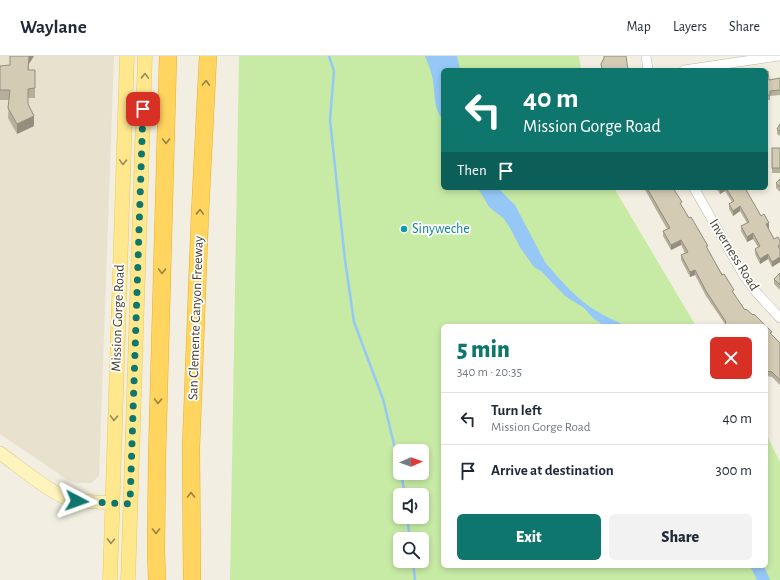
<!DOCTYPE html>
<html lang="en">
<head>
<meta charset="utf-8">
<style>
	body { margin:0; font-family:"Alegreya Sans",sans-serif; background:#f2f2f3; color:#1f2937; height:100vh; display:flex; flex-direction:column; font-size:15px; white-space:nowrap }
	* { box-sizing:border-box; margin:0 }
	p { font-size:13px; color:#747a83 }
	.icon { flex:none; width:22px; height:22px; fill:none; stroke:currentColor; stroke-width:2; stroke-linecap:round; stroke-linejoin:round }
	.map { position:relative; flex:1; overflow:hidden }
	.drawer { position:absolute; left:441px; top:268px; width:327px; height:244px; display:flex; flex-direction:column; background:#fff; border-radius:6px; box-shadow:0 2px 6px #0003 }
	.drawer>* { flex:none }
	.banner { position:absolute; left:441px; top:12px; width:327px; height:122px; border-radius:6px; box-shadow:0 2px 6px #0003; background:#0f766e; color:#fff; overflow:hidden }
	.needle { width:26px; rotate:88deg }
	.tools { position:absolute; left:393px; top:388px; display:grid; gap:8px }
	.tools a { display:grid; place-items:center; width:36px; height:36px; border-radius:6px; background:#fff; box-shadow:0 2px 6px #0003; font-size:20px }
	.pin { position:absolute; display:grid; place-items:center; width:34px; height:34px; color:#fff; margin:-17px; border-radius:8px; box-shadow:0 2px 6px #0006 }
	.me { position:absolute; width:44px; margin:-22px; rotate:94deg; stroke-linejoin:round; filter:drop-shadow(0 0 3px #0008) }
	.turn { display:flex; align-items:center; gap:14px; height:84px; padding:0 16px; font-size:18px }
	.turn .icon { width:52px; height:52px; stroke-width:2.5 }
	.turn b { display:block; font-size:28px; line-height:34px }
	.then { display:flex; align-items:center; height:38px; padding:0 16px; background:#0003; gap:8px; font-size:15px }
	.round { display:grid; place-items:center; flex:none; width:42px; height:42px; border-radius:6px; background:#f2f2f3 }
	.summary { display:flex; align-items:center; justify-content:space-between; height:68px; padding:0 16px }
	h1 { font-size:24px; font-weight:800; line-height:30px; color:#0f766e }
	.primary-button { display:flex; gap:8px; margin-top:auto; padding:8px 16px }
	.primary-button a { flex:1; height:46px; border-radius:6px; background:#0f766e; color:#fff; font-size:16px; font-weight:800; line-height:46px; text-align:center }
	.primary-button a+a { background:#f2f2f3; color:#1f2937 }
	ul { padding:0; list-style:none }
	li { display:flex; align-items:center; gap:12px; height:52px; padding:0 16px; border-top:1px solid #e0e1e3 }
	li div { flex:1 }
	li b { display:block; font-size:15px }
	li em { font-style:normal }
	header { display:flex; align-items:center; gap:24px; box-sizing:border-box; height:56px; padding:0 20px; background:#fff; border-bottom:1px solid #e0e1e3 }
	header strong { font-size:19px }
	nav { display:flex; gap:22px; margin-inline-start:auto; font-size:14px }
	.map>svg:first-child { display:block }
	.residential { fill:#e7e1ce }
	.green { fill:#c7eba5; fill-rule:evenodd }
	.water { fill:#96c8f7 }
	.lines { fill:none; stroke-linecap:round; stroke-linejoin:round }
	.stream { stroke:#96c8f7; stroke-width:2.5 }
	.street-casing { stroke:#beb7a3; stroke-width:10 }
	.secondary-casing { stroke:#d7c98b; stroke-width:14 }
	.primary-casing { stroke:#eecb53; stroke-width:15 }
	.highway-casing { stroke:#ebaf22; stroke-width:18 }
	.street { stroke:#fff; stroke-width:9 }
	.secondary { stroke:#fff4be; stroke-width:13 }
	.primary { stroke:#ffe78d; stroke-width:14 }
	.highway { stroke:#ffd55f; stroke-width:17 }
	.wall { fill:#b6af9c }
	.shaded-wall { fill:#948e7f }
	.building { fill:#d4cbb5; stroke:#948e7f }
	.oneway { stroke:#988a5a }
	.oneway2 { stroke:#988246 }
	.route { stroke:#0f766e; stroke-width:7; stroke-dasharray:0 12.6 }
	.culture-dot { fill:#0f9aa8; stroke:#fff; stroke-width:1.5 }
	.labels { text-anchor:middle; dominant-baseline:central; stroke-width:3.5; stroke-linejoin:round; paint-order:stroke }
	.culture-label { font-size:14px; fill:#0d838f; stroke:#fff; text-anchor:start }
	.street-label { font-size:14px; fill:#443e31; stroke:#fff }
</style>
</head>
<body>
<header>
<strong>Waylane</strong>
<nav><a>Map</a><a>Layers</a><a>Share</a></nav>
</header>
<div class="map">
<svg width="780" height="524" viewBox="0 0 780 524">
	<rect width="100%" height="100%" fill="#f2eee1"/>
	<polygon class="residential" points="0,0 114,0 99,420 92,427 77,427 68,424 0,378"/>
	<path class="green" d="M239 0H579L581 14H443V132H614L696 270H443V510H766V378L780 406V524H230ZM400 395H422V417H400ZM400 439H422V461H400ZM400 483H422V505H400Z"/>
	<g class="water">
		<path d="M425 0H457L460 14H443V64C433 52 435 39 433 25 432 16 428 8 425 0Z"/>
		<path d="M478 132H498L515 149 545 206C561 225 578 245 600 257 608 262 617 265 625 270H605L594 263 584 252 565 240 541 215 534 211 521 193 510 172 504 163 489 151Z"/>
		<polygon points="750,510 764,510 770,524 757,524"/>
	</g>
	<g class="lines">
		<g class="stream">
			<polyline points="329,0 334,15 330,64 345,204 354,266 383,343 400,413"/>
			<polyline points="401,417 405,439"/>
			<polyline points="407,461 410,483"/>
			<polyline points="413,505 415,524"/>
		</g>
		<defs>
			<g id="street">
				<polyline points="646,0 648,14"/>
				<polyline points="684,14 779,0"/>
				<polyline points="694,132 744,220 756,236 780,262"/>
			</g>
			<path id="secondary" d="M0 397C17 409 50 437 69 443 83 446 98 446 112 447"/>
			<g id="primary">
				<polyline points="110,524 127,0"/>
				<polyline points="128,524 145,0"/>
			</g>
			<g id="highway">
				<polyline points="157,524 156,493 157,402 168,0"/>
				<polyline points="192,524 191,392 200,157 208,0"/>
			</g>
		</defs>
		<use href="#street" class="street-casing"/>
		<use href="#secondary" class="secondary-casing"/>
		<use href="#primary" class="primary-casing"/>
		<use href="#highway" class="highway-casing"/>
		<use href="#street" class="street"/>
		<use href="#secondary" class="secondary"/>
		<use href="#primary" class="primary"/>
		<use href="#highway" class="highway"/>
	</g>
	<g class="wall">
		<polygon points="29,8 29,14 35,14 35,42 28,42 28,48 34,70 17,78 8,62 9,44 0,44 0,10"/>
		<polygon points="766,16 769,24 780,22 780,39 770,40 770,44 766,44"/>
		<polygon points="780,68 780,80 777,78 777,73"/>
		<rect x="772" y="92" width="8" height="25"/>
		<polygon points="780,123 780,136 776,132 776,127"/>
		<polygon points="644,132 673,132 682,150 734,238 745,254 753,259 766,270 725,270 725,268 706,240 695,219 690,221 681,204 681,199 685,197 681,189 671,194 663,180 663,175 667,173"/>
		<polygon points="716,132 745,132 761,160 769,172 768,172 774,183 780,185 780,206 772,211 768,203 760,208 755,198 755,193 758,191 753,183 747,186 741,175 741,170 747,167 740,155 733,160 729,153 729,148 732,146 725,135 720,138"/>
		<polygon points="780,217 780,234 774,228 774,223"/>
		<polygon points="766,270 772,279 780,287 780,329 772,321 766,320"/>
	</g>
	<g class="shaded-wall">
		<polygon points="29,0 34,0 29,8 28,24"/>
		<polygon points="34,60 34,70 17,78 17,68"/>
		<polygon points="722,132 725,132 725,135 720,138 720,133"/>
		<polygon points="740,150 740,155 733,160 733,155"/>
		<polygon points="769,167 769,172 766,173 766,168"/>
		<polygon points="753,177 753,183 747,186 747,181"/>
		<polygon points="681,184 681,189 671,194 671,189"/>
		<polygon points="768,198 768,203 760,208 760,203"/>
		<polygon points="780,201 780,206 772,211 772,206"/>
		<polygon points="695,214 695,219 690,221 690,216"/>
	</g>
	<g class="building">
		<polygon points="10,0 29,0 28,14 35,14 35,32 28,33 28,48 34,60 17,68 8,52 10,34 0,34 0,10 10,9"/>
		<polygon points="604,0 626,0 628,14 629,13 629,14 604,14 604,13 602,13 601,8 604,2"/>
		<polygon points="768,15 769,24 780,22 780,34 770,35 770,39 766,39 766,16"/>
		<polygon points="780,68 780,75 777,73"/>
		<rect x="772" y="92" width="8" height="20"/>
		<polygon points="780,123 780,131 776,127"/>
		<polygon points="647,132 673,132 682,146 680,147 689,162 691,161 708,190 706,190 722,219 724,218 734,234 732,235 745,254 746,253 753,259 754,258 766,270 727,270 725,267 726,266 706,235 695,214 690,216 681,199 688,196 681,184 671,189 663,175 670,172"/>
		<polygon points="726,132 745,132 761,160 764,158 769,167 766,168 774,183 778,181 780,185 780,189 778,190 780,193 780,201 772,206 768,198 760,203 755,193 760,190 753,177 747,181 741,170 749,166 740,150 733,155 729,148 734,145"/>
		<polygon points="780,217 780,229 774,223"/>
		<polygon points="766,270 772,276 770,277 780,287 780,324 772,316 766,315"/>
	</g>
	<defs><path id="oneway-chevron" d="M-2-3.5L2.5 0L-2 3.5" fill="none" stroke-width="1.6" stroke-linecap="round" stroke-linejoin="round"/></defs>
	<g class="oneway">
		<use href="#oneway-chevron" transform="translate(145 20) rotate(-88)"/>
		<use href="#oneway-chevron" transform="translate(123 106) rotate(92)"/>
		<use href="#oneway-chevron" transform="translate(114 362) rotate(92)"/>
		<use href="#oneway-chevron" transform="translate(111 485) rotate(91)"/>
	</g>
	<g class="oneway2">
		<use href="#oneway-chevron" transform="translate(206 27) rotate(-87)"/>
		<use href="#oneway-chevron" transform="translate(166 85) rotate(92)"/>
		<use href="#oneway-chevron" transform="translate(200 156) rotate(-88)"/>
		<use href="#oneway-chevron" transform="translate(162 215) rotate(92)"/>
		<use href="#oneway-chevron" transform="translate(158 345) rotate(92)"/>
		<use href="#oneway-chevron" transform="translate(191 439) rotate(-90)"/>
		<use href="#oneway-chevron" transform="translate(156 475) rotate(90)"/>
	</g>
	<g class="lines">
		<polyline class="route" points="77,445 130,448 143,53"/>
	</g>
	<circle class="culture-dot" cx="404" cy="173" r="4"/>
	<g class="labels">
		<g class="culture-label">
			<text x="412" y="173">Sinyweche</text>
		</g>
		<g class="street-label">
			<text transform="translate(734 199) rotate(58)">Inverness Road</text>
			<text transform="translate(118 262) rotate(-88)">Mission Gorge Road</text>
			<text transform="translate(196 262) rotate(-88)">San Clemente Canyon Freeway</text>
		</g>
	</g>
</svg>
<div class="tools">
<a><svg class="needle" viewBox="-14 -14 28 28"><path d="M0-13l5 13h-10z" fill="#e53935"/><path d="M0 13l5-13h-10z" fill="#747a83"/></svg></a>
<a><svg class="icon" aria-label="sound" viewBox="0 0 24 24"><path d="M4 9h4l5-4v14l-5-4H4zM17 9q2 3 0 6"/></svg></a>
<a><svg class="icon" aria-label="search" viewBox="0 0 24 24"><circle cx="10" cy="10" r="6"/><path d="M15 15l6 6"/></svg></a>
</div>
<div class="pin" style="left:143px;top:53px;background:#d93025"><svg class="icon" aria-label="arrive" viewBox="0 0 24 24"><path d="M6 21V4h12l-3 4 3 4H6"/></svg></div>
<svg class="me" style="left:77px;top:445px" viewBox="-20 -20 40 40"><path d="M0-17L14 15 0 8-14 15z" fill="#0f766e" stroke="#fff" stroke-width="4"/></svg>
<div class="banner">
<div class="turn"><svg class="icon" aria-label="left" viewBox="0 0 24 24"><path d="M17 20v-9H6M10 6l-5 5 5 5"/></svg><div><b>40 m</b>Mission Gorge Road</div></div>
<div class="then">Then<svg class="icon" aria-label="arrive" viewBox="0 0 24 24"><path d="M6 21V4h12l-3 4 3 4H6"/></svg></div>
</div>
<section class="drawer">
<div class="summary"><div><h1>5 min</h1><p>340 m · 20:35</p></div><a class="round" style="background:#d93025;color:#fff"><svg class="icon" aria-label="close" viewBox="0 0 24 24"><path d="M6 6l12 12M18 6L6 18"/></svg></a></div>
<ul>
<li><svg class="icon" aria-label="left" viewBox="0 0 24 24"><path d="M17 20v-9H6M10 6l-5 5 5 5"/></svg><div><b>Turn left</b><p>Mission Gorge Road</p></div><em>40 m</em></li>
<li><svg class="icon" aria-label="arrive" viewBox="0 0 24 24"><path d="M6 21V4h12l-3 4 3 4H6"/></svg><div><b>Arrive at destination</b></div><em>300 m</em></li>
</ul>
<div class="primary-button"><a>Exit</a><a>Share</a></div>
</section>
</div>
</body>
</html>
